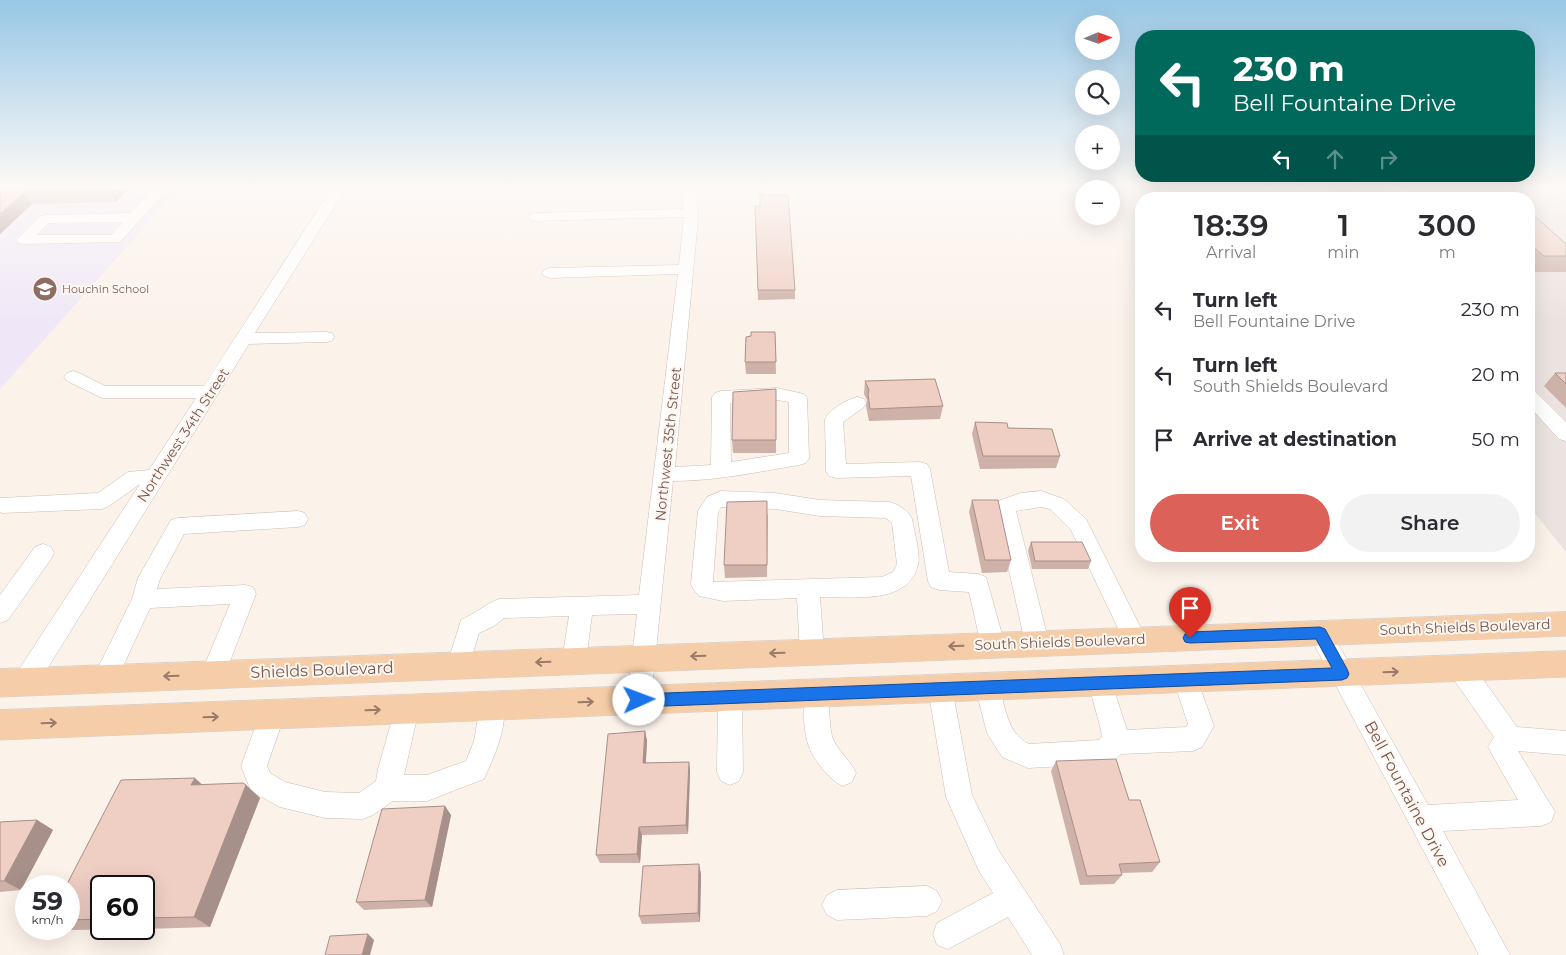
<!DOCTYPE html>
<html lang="en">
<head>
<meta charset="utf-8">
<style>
	body { margin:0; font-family:Montserrat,sans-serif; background:#f2f2f3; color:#2b2b33; height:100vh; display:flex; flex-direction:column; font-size:19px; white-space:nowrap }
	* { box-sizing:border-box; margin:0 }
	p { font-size:16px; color:#7c7c81 }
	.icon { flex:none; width:28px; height:28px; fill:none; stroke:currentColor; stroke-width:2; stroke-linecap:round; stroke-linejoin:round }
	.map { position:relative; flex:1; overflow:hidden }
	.panel { position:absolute; left:1135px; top:192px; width:400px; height:370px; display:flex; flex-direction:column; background:#fff; border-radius:20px; box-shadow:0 5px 20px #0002 }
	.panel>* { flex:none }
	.hud { position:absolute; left:1135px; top:30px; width:400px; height:152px; border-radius:20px; box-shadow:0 5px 20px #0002; background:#00695c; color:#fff; overflow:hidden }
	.needle { width:32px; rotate:88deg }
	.tools { position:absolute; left:1075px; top:15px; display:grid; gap:10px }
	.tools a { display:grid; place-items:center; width:45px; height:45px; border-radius:50%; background:#fff; box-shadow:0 5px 20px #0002; font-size:25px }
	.speed { position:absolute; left:15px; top:875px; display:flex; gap:10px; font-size:25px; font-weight:700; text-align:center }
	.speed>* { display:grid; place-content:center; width:65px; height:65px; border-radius:50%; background:#fff; box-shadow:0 5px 20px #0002; line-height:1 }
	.speed small { font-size:12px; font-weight:400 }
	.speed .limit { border:2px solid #111; border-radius:8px; background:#fff; color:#111 }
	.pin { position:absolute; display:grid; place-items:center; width:42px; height:42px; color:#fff; margin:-51px -21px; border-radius:50% 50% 50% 0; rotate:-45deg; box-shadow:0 0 5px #0007 }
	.pin .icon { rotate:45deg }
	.me { position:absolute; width:55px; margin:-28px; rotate:88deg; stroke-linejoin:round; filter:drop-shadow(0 0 4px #0008) }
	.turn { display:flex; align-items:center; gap:18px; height:105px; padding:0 15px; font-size:22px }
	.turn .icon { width:65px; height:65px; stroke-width:2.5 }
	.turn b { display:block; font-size:35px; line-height:42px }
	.lanes { display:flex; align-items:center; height:48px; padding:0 15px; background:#0003; justify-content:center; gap:25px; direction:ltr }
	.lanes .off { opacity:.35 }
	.eta { display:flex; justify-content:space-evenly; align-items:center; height:85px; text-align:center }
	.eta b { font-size:30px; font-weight:600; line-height:35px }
	.primary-button { display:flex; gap:10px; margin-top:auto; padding:10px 15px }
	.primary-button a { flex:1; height:58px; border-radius:30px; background:#dc6259; color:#fff; font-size:20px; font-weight:600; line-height:58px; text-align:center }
	.primary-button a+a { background:#f2f2f3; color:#2b2b33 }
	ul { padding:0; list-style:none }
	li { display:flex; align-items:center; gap:15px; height:65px; padding:0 15px }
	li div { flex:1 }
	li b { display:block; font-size:19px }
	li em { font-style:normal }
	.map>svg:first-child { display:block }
	.industrial { fill:#ebe3e0 }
	.education { fill:#efe7f8 }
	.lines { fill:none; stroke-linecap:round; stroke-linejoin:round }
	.minor-casing { stroke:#cfbbb3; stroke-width:1 }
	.major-casing { stroke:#d8d0ce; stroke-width:1 }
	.minor { fill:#fff; fill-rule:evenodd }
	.major { fill:#f5cda8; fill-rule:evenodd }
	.wall { fill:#ceb1a9 }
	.shaded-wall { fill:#a79089 }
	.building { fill:#efcec4; stroke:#a79089 }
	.oneway { stroke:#9b7a6a }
	.route { fill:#1a73e8; stroke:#114b97 }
	.labels { text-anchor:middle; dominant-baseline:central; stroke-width:4; stroke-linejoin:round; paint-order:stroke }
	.far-education-label { font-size:11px; fill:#785e54; stroke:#fef7f1; text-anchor:start }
	.street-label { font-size:14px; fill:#75574f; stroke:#fef7f1 }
	.near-street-label { font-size:16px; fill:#75574f; stroke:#fef7f1 }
</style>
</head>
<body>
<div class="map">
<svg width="1566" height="955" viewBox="0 0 1566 955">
	<rect width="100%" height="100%" fill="#fbf2ea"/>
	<polygon class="industrial" points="1272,188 1566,188 1566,552 1529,506 1529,199 1281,199"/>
	<polygon class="education" points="0,188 179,188 0,389"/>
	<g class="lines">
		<defs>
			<g id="minor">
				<path d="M154 188H169L120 242 23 244 18 243 16 240 40 216 45 215 131 213ZM123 222 111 235H36L49 223Z"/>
				<polygon points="332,188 346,188 255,333 326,332 332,333 334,337 332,341 326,342 249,344 34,690 25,693 16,690 13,682 16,674 140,484 109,506 102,509 2,513 0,512 0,498 98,493 128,472 149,470 196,398 102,398 67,381 64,377 67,373 73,371 79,373 105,386 204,386"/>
				<path d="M682 188H696L698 219 675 467 711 465 712 397 715 393 721 391 777 388 804 394 807 398 809 458 806 463 799 465C757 472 716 481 673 481L651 700 648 708 639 711 630 708 627 700 637 614 592 615 586 660 582 667 574 670 566 667 562 660 569 616 504 618 494 626 479 633 467 672 459 676 451 672 447 665 461 620C474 614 486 604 499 599L639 595 678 274 550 278 544 276 542 273 544 270 550 268 679 265 684 217 535 221 530 220 528 217 530 214 535 213 683 209ZM777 400 789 402V453L731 462 730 403Z"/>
				<polygon points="1289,188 1303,188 1311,199 1297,199"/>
				<polygon points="1390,188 1405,188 1414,199 1399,199"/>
				<polygon points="1529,389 1535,391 1566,422 1566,441 1559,439 1529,406"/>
				<path d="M857 397 864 399 866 403 864 407 843 422 846 464 920 462 927 464 930 469 949 572 978 574 986 577 1005 645 1001 652 993 655 985 652 981 645 969 592 939 590 931 587 928 581 911 476 836 478 829 476 826 471 825 419C830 409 846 400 857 397Z"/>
				<path d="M721 491 775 493 820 500 890 502C899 505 908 510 912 519 914 530 921 555 918 565 908 606 852 596 820 597L824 652 820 659 812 662 804 659 800 652 797 598 723 601 699 596 694 590 691 584 698 511 707 497ZM721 507 775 509 820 516 886 518 892 523 897 564 893 572 882 577 713 582 718 512Z"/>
				<polygon points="1041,491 1064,499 1086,519 1147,640 1143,647 1135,650 1127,647 1071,530 1050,509 1041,507 1016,511 1049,643 1045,650 1037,653 1029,650 1025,643 995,507 998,501 1021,493"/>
				<polygon points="298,511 305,513 308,519 305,525 298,527 184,534 160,579 157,589 245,585 253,587 256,594 222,682 213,685 204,682 201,674 230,604 150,608 114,686 105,689 96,686 93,678 132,599 138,578 171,520 178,518"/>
				<polygon points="43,544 51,547 54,553 51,559 8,620 0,623 0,595 35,547"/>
				<polygon points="1320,623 1328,626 1428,805 1518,800 1488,747 1494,737 1452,677 1449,669 1452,661 1461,658 1470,661 1517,727 1566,731 1566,755 1518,751 1555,812 1551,822 1541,826 1443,831 1510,955 1479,955 1308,633 1312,626"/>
				<path d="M1185 668 1194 671 1214 726 1202 747 1193 751 1121 754 1114 761 1105 764 1028 768 1002 757 987 733 975 686 978 678 987 675 996 678C1006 701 1004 732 1029 744L1099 740 1102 737 1101 730 1088 682 1091 674 1100 671 1109 674 1127 730 1186 727 1188 724 1173 679 1176 671Z"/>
				<polygon points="940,677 949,680 952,688 972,795 999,851 1060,944 1064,955 1032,955 1008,917 948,949 937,945 933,934 937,923 993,893 979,871 946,797 928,688 931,680"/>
				<path d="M815 682 824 685C831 701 828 719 832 736 835 748 851 761 856 773L852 782 843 786C830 781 812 758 808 744 804 731 801 697 806 685Z"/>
				<polygon points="730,686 739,689 742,697 743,772 739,781 730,785 721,781 717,772 718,697 721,689"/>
				<path d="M492 695 501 698C511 721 494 757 484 779L427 801H393L373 815 363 819 325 818 280 807 251 791 241 766 263 706 272 702 281 706 285 714 267 766 270 773 285 782 325 792 359 793 376 781 378 769 395 709 398 701 407 698 416 701 419 709 404 775H427L466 761 474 741 480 706 483 698Z"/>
				<polygon points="927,886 937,891 942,901 937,911 927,916 837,920 827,915 822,905 827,895 837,890"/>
			</g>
			<g id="major">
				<polygon points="1566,612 1566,636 0,697 0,669"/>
				<polygon points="1566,651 1566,677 0,740 0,710"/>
			</g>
		</defs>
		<use href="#minor" class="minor-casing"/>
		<use href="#major" class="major-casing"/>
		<use href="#minor" class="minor"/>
		<use href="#major" class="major"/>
	</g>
	<g class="wall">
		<polygon points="0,188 150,188 149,190 127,190 116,202 32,204 0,234"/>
		<polygon points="1329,188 1385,188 1396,199 1339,199"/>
		<polygon points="1476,195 1514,199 1474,199"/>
		<polygon points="755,206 795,290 795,299 758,300"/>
		<polygon points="1529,211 1566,244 1566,272 1532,272 1529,269"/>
		<polygon points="775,332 776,374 746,374 745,362"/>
		<polygon points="1555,373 1566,373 1566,408 1544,386"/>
		<polygon points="865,381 943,406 940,419 869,421 866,406 867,400 864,394"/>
		<polygon points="776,389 776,453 733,453 732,440"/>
		<polygon points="975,422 1008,428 1060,456 1056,468 980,469 972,434"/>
		<polygon points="972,500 1011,560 1007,572 982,573 969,512"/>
		<polygon points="768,514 767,577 725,578 724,565"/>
		<polygon points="1031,542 1091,561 1088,569 1032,569 1028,550"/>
		<polygon points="1221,556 1276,556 1274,560 1223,562"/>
		<polygon points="645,731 647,741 646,763 689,762 690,771 688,834 642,835 640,863 600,863 596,855"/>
		<polygon points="1056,761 1160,862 1152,872 1121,873 1122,875 1114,884 1080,885 1051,771"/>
		<polygon points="203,785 246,785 260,798 210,927 144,929 144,886 101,886 101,929 136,929 69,930 66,929 69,929 69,886"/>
		<polygon points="451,815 432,907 364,910 356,902"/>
		<polygon points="37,820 53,830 21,890 0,892 0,822"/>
		<polygon points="701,874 700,922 642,924 639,916"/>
	</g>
	<g class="shaded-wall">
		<polygon points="111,188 126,188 127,190 116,202 109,190"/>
		<polygon points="24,192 32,204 0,234 0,214"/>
		<polygon points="645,731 647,741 645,773 643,763"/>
		<polygon points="689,762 690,771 688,834 686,825"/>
		<polygon points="195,778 209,791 191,785"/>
		<polygon points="246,785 260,798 210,927 194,917"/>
		<polygon points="445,806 451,815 432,907 425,900"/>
		<polygon points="37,820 53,830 21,890 4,881"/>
		<polygon points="639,827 642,835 640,863 637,854"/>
		<polygon points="699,864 701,874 700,922 698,913"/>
		<polygon points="368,934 374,940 370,955 362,955"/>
	</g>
	<g class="building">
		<polygon points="0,188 111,188 109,190 24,192 0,214"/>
		<polygon points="1352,188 1385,188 1396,199 1362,199"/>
		<polygon points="760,195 788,195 795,290 758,290 755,206 760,206"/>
		<polygon points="1476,195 1509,195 1514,199 1480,199"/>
		<polygon points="1529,211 1566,244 1566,256 1544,256 1529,243"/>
		<polygon points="751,332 775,332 776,362 745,362 746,337 751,336"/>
		<polygon points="1555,373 1566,373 1566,384"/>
		<polygon points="935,379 943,406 870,409 868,394 869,390 865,381"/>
		<polygon points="776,389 776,440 732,440 733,392"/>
		<polygon points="975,422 1007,423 1008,428 1052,429 1060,456 983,456"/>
		<polygon points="972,500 998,500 1011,560 985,560"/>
		<polygon points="767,501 767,565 724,565 727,502"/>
		<polygon points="1031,542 1082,542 1091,561 1035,561"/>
		<polygon points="645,731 643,763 689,762 686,825 639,827 637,854 596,855 608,734"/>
		<polygon points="1116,759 1129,800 1140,800 1160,862 1119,864 1122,875 1087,876 1056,761"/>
		<polygon points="195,778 191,785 243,783 246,785 194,917 144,918 144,886 101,886 101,919 69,920 69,886 66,886 121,780"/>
		<polygon points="445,806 425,900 356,902 382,809"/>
		<polygon points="37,820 4,881 0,881 0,822"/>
		<polygon points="699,864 698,913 639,916 643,866"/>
		<polygon points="368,934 362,955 325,955 330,936"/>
	</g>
	<defs><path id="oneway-shaft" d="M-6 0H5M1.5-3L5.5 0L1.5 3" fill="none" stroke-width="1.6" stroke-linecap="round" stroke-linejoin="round" transform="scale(1.25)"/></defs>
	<g class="oneway">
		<use href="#oneway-shaft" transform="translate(956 646) rotate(178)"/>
		<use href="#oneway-shaft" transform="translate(777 653) rotate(178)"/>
		<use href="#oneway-shaft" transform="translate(698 656) rotate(178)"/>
		<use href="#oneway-shaft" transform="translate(543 662) rotate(178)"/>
		<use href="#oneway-shaft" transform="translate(1391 672) rotate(-2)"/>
		<use href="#oneway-shaft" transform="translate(171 676) rotate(178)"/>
		<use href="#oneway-shaft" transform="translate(586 702) rotate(-2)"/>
		<use href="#oneway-shaft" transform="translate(373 710) rotate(-2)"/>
		<use href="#oneway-shaft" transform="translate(211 717) rotate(-2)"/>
		<use href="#oneway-shaft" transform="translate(49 723) rotate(-2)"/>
	</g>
	<linearGradient id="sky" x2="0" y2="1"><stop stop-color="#98c7e6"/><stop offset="0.58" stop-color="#fdf9f6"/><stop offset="1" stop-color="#fdf9f6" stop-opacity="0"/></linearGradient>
	<rect width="1566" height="322" fill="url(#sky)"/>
	<polygon class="route" points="1320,627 1325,629 1347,669 1349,674 1347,678 1342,680 639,707 634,705 632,700 634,696 639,694 1332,668 1316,639 1190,643 1185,642 1183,638 1185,634 1190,632"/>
	<defs>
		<symbol id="school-disc" viewBox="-11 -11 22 22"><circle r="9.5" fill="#8d6e63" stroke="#fef7f1"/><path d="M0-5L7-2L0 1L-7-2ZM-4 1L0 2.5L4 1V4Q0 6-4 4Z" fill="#fff"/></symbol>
	</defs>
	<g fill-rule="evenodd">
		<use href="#school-disc" x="31" y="275" width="28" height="28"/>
	</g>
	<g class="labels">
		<g class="far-education-label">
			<text x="62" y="289">Houchin School</text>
		</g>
		<g class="street-label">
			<text transform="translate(183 435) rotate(-57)">Northwest 34th Street</text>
			<text transform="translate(668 444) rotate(-84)">Northwest 35th Street</text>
			<text transform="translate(1465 627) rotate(-2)">South Shields Boulevard</text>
			<text transform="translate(1060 642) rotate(-2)">South Shields Boulevard</text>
		</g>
		<g class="near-street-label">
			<text transform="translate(322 670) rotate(-2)">Shields Boulevard</text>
			<text transform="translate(1407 794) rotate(62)">Bell Fountaine Drive</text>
		</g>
	</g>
</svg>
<div class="tools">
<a><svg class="needle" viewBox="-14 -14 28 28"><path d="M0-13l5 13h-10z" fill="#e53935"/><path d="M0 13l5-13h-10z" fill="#7c7c81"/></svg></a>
<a><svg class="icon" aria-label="search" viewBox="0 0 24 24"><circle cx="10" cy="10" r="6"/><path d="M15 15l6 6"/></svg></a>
<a>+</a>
<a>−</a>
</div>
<div class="speed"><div>59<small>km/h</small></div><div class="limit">60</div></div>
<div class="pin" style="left:1190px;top:638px;background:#d93025"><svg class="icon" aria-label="arrive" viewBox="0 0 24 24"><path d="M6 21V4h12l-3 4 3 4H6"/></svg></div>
<svg class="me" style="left:639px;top:700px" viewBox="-20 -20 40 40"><circle r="19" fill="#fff"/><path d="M0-13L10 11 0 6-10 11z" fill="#1a73e8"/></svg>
<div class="hud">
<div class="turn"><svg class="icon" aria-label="left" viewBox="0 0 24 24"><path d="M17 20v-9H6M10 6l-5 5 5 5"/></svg><div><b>230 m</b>Bell Fountaine Drive</div></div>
<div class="lanes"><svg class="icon" aria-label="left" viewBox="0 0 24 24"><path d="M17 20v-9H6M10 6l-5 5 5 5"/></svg><svg class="icon off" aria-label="ahead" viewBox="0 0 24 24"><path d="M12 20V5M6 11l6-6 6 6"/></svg><svg class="icon off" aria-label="right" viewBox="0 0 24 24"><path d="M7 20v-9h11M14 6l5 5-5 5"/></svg></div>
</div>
<section class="panel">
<div class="eta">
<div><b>18:39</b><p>Arrival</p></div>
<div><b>1</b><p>min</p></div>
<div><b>300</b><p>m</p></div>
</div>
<ul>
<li><svg class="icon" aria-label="left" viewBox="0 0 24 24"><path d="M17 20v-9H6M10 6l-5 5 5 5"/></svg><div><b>Turn left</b><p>Bell Fountaine Drive</p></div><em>230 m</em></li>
<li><svg class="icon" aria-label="left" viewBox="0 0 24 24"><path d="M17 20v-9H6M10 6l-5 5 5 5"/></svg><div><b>Turn left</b><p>South Shields Boulevard</p></div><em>20 m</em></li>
<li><svg class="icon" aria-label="arrive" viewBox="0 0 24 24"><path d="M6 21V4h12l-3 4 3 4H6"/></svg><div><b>Arrive at destination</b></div><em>50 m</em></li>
</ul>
<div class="primary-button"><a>Exit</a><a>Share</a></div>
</section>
</div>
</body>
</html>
